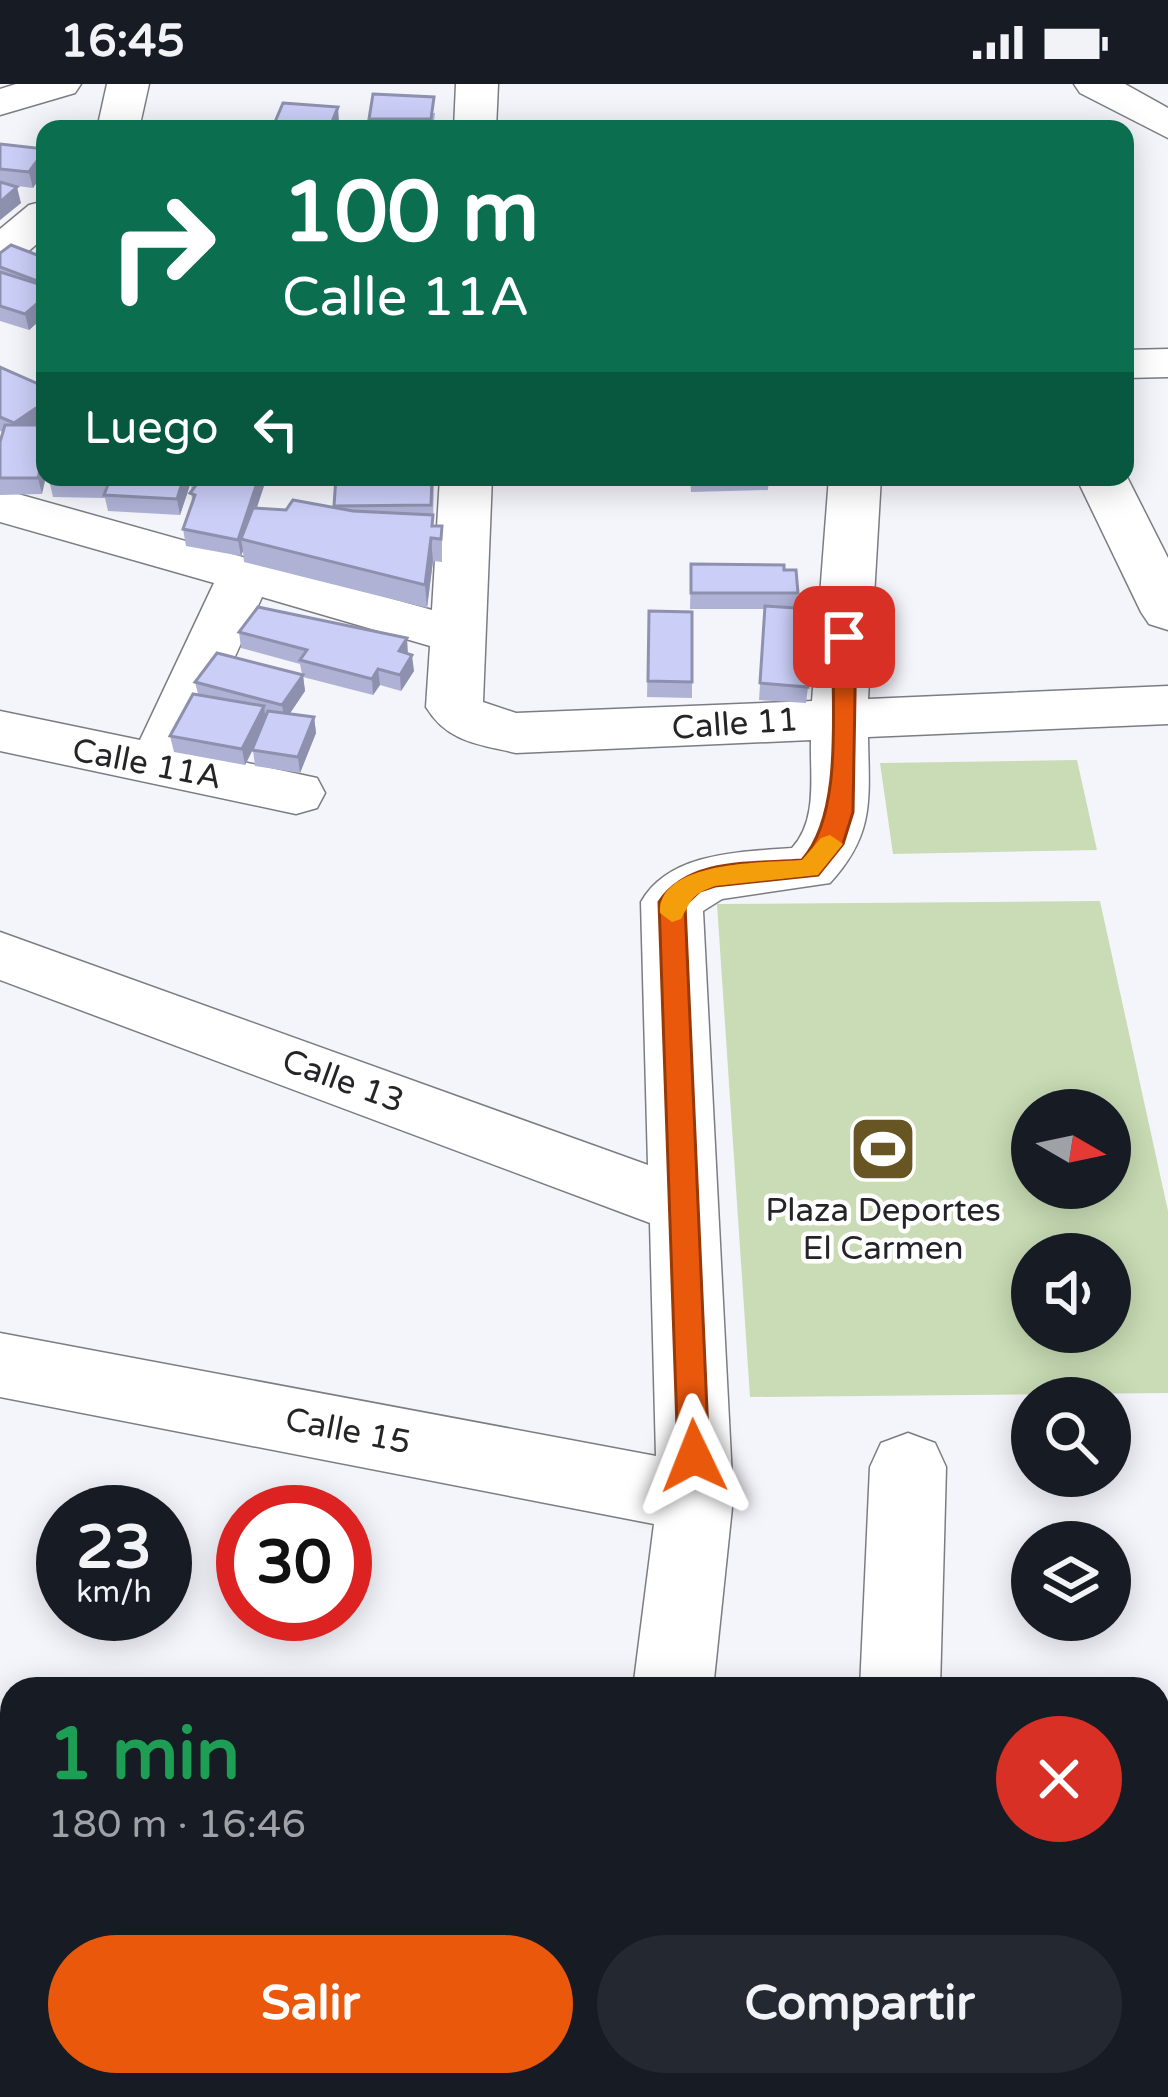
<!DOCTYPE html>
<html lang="es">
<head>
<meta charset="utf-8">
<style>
	body { margin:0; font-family:"Varela Round",sans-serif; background:#242831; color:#f1f3f6; height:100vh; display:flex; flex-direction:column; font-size:45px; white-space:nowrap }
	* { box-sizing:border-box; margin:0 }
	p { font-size:39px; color:#9ea1a6 }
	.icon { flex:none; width:66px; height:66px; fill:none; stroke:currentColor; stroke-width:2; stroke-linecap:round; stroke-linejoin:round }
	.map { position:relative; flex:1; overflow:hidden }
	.panel { position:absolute; left:0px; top:1593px; width:1170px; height:420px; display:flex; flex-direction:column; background:#171b24; border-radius:36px 36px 0 0; box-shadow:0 6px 30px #0003 }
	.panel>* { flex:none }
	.hud { position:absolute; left:36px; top:36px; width:1098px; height:366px; border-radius:24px; box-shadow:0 6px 30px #0003; background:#0b6e4f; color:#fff; overflow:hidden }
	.needle { width:78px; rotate:99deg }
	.fabs { position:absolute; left:1011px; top:1005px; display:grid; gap:24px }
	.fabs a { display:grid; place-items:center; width:120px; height:120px; border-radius:50%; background:#171b24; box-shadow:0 6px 30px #0003; font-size:60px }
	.speed { position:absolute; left:36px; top:1401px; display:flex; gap:24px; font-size:60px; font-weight:700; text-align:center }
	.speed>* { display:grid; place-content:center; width:156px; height:156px; border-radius:50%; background:#171b24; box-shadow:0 6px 30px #0003; line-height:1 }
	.speed small { font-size:30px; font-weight:400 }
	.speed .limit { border:18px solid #d22; background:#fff; color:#111 }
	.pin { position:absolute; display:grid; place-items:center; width:102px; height:102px; color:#fff; margin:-51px; border-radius:24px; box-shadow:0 6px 18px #0006 }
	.me { position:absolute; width:132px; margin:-66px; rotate:358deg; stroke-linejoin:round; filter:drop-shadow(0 0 9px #0008) }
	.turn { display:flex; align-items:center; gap:42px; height:252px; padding:0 48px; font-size:54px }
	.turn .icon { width:156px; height:156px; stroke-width:2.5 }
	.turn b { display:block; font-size:84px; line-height:102px }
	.then { display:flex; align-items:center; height:114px; padding:0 48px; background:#0003; gap:24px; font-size:45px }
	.round { display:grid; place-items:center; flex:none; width:126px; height:126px; border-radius:63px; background:#242831 }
	.summary { display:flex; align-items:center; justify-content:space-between; height:204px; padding:0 48px }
	h1 { font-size:72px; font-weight:700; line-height:90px; color:#1e9e55 }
	.action { display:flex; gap:24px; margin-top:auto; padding:24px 48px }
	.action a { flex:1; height:138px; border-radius:72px; background:#ea580c; color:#fff; font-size:48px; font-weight:700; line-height:138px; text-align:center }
	.action a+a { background:#242831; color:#f1f3f6 }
	.status { display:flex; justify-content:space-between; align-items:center; height:84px; padding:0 60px; background:#171b24; direction:ltr }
	.status svg { height:33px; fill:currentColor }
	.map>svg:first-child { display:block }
	.green { fill:#c9dcb5; fill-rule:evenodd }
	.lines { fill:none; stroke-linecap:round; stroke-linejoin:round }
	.minor-casing { stroke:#7c7d83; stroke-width:3 }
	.minor { fill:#fff; fill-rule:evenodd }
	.wall { fill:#afb2d5 }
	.shaded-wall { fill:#8e91ae }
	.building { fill:#cbcff8; stroke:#8e91ae; stroke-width:3 }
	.route { fill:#ea580c; stroke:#983908; stroke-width:3 }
	.slow { fill:#f59e0b }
	.labels { text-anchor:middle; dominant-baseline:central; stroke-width:9; stroke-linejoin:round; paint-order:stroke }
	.street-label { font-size:33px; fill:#252528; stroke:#fff }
	.poi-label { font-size:33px; fill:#252528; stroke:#fff }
</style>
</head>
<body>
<div class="status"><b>16:45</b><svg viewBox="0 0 49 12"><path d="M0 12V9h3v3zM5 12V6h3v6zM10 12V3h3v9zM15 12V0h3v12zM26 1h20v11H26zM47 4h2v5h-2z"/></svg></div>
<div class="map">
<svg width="1168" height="2013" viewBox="0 0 1168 2013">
	<rect width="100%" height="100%" fill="#f4f4fb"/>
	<g class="green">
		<polygon points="1077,676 1097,766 893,770 880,679"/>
		<path d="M1100 817 1168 1127V1309L750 1313 717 820ZM1032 1026H1110V1104H1032ZM1032 1170H1110V1248H1032Z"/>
	</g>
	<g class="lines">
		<defs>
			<g id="minor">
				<polygon points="16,0 81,0 75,9 0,31 0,5"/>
				<polygon points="107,0 149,0 139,45 97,45"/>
				<polygon points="456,0 498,0 496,45 454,45"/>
				<polygon points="1074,0 1125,0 1168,24 1168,54 1080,9"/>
				<polygon points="45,117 45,153 16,178 0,182 0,145 29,121"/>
				<polygon points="1168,265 1168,293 1125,294 1125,266"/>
				<polygon points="1125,389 1168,474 1168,546 1149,540 1141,528 1076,393 1125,393"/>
				<path d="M440 393H492L483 618 516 629 812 617 829 393H881L868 615 1168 602V640L868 653C869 716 875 750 830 799L722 815 703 827 733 1414 713 1605H633L654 1440 0 1313V1249L656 1372 650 1139 0 896V848L648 1081 641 818C669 768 741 768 792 764 818 736 810 692 811 656L516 669C478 660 447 658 426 623L430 562 262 513 192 667 317 694 325 709 317 724 296 730 0 667V627L140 656 214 499 0 438V405L432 526Z"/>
				<polygon points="908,1349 935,1359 946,1383 940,1605 860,1605 870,1383 881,1359"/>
				<polygon points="0,1774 12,1777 12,1863 0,1860"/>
				<polygon points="1158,1940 1168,1940 1168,2013 1125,2013 1120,2001 1158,2001"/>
				<polygon points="584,2001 674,2001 673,2013 583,2013"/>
			</g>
		</defs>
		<use href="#minor" class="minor-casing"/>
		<use href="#minor" class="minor"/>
	</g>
	<g class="wall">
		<polygon points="435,29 433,45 370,45 369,35"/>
		<polygon points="0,60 45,65 45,86 33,104 10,101 21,119 0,136"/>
		<polygon points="0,169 45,174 45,232 29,246 0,237"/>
		<polygon points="0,283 45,303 45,337 39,341 42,410 0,411 0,358 3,348 0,347"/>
		<polygon points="50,393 262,393 264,402 256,424 286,426 334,424 434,393 433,442 442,442 442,478 433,477 427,524 244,478 243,467 241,472 186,462 183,445 192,419 191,398 180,431 108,427 105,414 53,413 49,396"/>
		<polygon points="690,393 769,393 768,406 691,408"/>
		<polygon points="691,480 784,486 798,509 797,524 808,603 806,619 759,616 765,525 690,525"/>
		<polygon points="649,527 692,598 692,614 647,613"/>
		<polygon points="239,548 408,569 414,587 401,607 380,601 373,611 303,593 305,607 289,630 314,633 316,649 300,689 255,682 253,666 245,681 174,668 170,652 198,610 195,598 302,590 300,580 241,564"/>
	</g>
	<g class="shaded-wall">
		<polygon points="338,23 339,38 336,45 329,45"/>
		<polygon points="45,66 45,86 33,104 29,88"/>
		<polygon points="17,103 21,119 0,136 0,118"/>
		<polygon points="45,213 45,232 29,246 25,230"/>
		<polygon points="45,318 45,337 18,355 14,339"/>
		<polygon points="45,367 46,393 42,410 38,394"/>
		<polygon points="184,393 190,393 191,398 180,431 177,415"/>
		<polygon points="259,393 262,393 264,402 246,457 241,455 243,467 241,472 238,456"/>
		<polygon points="431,454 433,477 427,524 425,501"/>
		<polygon points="407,554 408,570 399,567"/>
		<polygon points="412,571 414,587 401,607 400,591"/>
		<polygon points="378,585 380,601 373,611 372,595"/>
		<polygon points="303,591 305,607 285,637 282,621"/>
		<polygon points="264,622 266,638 245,681 242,665"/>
		<polygon points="314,633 316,649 300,689 298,673"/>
	</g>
	<g class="building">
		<polygon points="373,10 434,13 431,35 369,35"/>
		<polygon points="283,19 338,23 329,45 272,45"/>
		<polygon points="0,60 45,65 45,66 29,88 0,85"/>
		<polygon points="0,98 17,103 0,118"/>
		<polygon points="11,161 45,174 45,200 0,183 0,169"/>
		<polygon points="0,188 45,202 45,213 25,230 0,222"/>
		<polygon points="0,283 45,303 45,318 14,339 0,333"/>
		<polygon points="5,341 45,341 45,367 38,394 0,394 0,358"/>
		<polygon points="50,393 106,393 104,397 49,396"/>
		<polygon points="111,393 184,393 177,415 104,411"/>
		<polygon points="193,393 259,393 238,456 183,445 195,411 190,409 200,396"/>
		<polygon points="336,393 432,393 431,421 334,422"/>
		<polygon points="293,416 353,427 433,431 432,442 442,442 441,455 431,454 425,501 241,455 253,424 286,426"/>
		<polygon points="691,480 784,481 784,486 796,486 798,509 691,509"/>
		<polygon points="765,522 811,525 808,603 760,599"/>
		<polygon points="258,523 407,554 399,567 412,571 400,591 378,585 372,595 300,576 307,566 239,548"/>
		<polygon points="649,527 692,528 692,598 648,597"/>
		<polygon points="217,569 303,591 282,621 195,598"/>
		<polygon points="193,610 264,622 242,665 170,652"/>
		<polygon points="268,627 314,633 298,673 252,666"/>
	</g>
	<path class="route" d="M844 545 856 553 853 728 843 760 818 791 715 802 700 807 685 821 709 1372 705 1382 694 1386 683 1382 678 1372 659 818C689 773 754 780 802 776 845 728 831 617 833 553Z"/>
	<path class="slow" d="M830 751 843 760 818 791 715 802C690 811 692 816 681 835L672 838 660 829C658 776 766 779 802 776L821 754Z"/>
	<defs>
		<symbol id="stadium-square" viewBox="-11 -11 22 22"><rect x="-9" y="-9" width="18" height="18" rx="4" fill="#675523" stroke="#fff"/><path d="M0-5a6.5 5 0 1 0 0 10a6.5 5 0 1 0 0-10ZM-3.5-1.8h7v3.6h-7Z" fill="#fff"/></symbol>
	</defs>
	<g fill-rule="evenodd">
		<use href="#stadium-square" x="845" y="1027" width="76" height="76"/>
	</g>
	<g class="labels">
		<g class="street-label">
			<text transform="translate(735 640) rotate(-4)">Calle 11</text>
			<text transform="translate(147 680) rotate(11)">Calle 11A</text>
			<text transform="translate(343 997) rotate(20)">Calle 13</text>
			<text transform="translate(348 1347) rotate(11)">Calle 15</text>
		</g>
		<g class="poi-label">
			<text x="883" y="1126">Plaza Deportes<tspan x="883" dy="38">El Carmen</tspan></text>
		</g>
	</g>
</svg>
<div class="fabs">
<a><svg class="needle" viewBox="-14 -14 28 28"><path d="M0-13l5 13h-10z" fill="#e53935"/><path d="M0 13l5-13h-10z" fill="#9ea1a6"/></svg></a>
<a><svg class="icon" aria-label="sound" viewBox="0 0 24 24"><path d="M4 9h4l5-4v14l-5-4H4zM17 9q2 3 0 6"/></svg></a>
<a><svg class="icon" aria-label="search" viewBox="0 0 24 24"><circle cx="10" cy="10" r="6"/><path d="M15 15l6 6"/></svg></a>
<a><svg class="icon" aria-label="layers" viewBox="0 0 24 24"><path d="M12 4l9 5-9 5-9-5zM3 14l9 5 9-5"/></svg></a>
</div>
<div class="speed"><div>23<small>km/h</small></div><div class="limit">30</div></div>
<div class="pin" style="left:844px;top:553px;background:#d93025"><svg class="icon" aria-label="arrive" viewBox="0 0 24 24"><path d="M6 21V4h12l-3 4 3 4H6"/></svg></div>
<svg class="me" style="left:694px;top:1372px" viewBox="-20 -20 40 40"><path d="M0-17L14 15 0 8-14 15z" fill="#ea580c" stroke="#fff" stroke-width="4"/></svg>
<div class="hud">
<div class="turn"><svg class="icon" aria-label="right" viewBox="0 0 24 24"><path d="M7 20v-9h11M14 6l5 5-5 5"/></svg><div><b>100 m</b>Calle 11A</div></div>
<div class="then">Luego<svg class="icon" aria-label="left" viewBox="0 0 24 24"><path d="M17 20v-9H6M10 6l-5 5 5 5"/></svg></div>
</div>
<section class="panel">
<div class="summary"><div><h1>1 min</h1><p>180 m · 16:46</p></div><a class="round" style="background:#d93025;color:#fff"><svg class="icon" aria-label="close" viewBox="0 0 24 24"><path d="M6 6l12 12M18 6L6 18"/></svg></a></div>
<div class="action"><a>Salir</a><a>Compartir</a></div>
</section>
</div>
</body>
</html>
